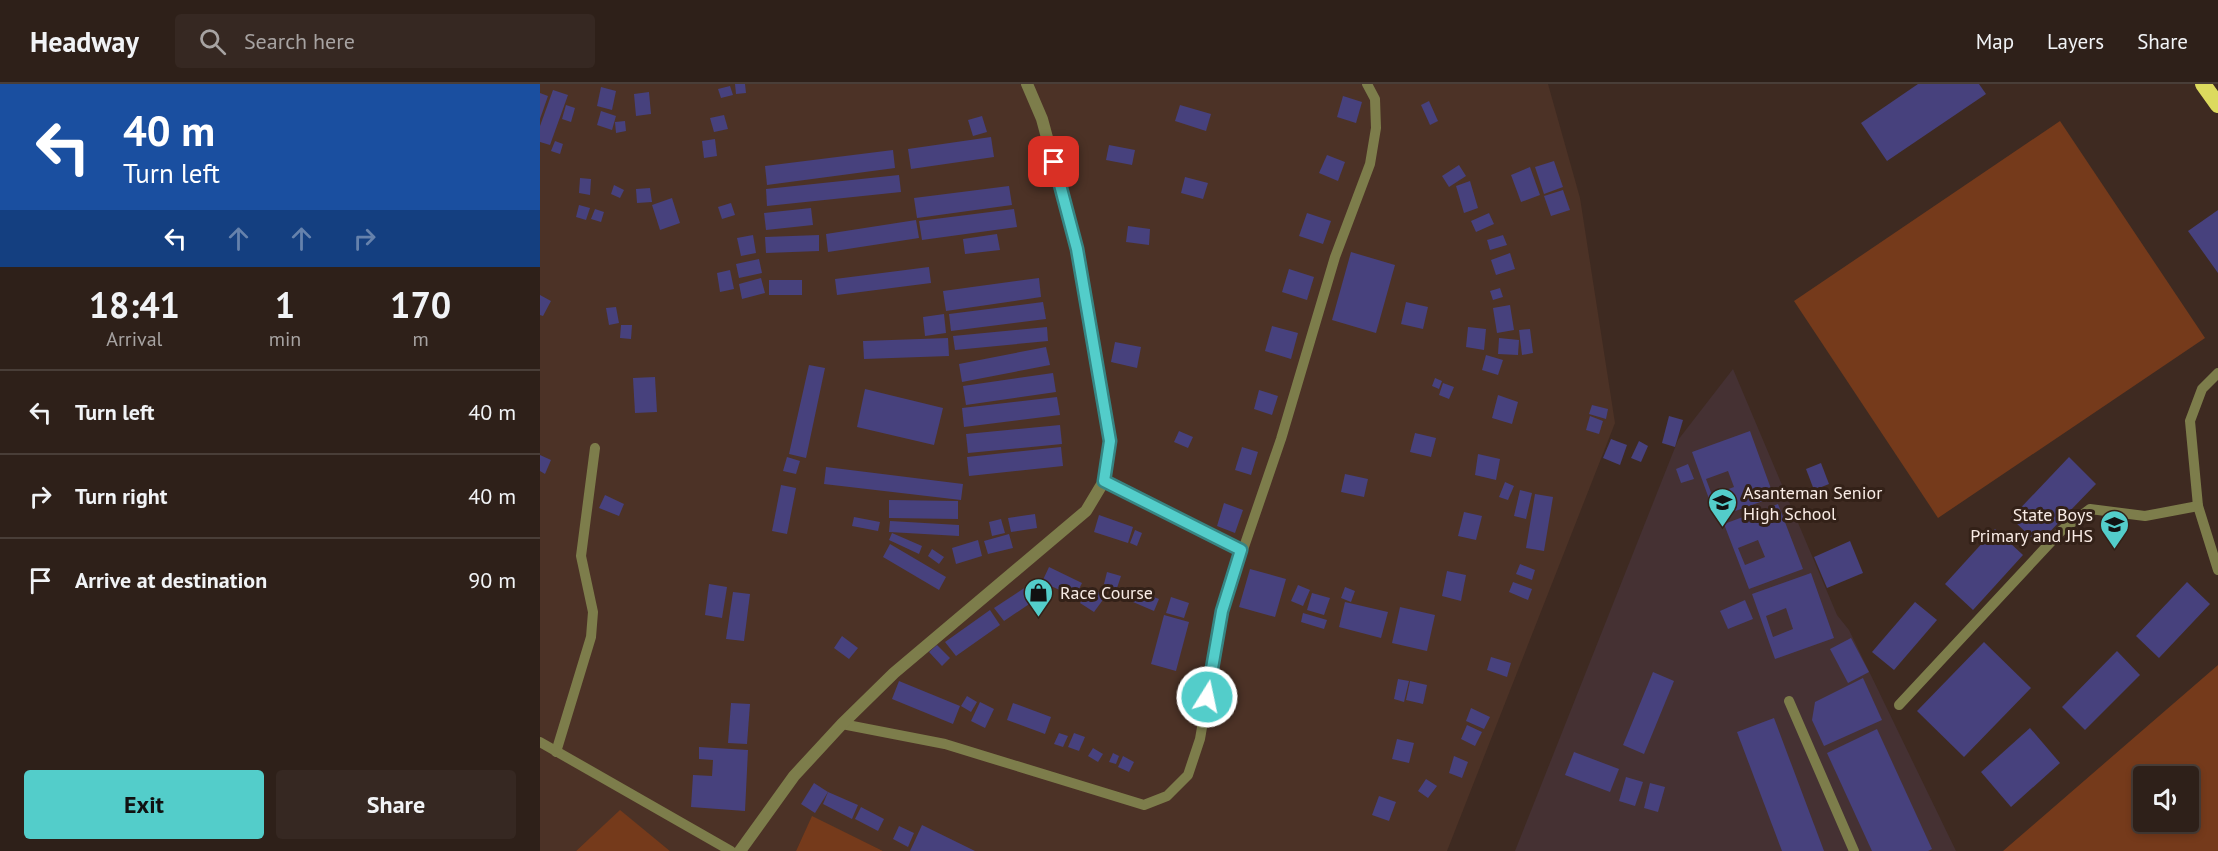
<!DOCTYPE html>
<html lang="en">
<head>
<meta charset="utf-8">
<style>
	body { margin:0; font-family:"PT Sans",sans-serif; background:#362822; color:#f1f3f6; height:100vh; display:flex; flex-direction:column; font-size:22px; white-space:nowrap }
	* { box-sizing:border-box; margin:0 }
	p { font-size:20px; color:#a7a3a2 }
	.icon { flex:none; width:33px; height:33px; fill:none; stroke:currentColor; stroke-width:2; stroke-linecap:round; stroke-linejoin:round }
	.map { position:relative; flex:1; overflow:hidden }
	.drawer { display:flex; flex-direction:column; background:#2e2019; width:540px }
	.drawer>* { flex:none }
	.top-card { background:#1a4fa0; color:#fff; overflow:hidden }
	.fabs { position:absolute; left:1593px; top:682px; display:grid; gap:12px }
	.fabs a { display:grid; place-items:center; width:66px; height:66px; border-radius:6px; background:#2e2019; box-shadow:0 3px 9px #0003,0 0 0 2px #493e38; font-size:30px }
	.pin { position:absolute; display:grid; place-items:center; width:51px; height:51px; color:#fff; margin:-26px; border-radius:12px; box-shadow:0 3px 9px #0006 }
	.me { position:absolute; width:66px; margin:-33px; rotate:10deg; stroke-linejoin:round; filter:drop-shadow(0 0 4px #0008) }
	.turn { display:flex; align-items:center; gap:21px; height:126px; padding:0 24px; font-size:27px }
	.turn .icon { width:78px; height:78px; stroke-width:2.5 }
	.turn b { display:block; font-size:42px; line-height:51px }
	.lanes { display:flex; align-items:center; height:57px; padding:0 24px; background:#0003; justify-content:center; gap:30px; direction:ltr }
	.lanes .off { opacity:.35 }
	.eta { display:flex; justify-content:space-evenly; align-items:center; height:102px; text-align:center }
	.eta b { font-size:36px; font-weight:600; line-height:42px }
	.button { display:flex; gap:12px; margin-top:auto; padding:12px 24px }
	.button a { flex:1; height:69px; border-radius:6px; background:#53cdca; color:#111; font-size:24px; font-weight:600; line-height:69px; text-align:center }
	.button a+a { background:#362822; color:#f1f3f6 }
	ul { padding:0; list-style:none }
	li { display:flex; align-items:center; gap:18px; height:84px; padding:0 24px; border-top:2px solid #493e38 }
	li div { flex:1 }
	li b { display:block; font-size:22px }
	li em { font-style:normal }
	header { display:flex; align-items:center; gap:36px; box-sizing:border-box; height:84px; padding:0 30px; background:#2e2019; border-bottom:2px solid #493e38 }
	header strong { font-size:28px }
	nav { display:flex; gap:33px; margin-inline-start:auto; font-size:21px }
	.search { width:420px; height:54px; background:#362822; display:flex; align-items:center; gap:15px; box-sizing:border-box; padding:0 21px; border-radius:6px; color:#a7a3a2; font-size:22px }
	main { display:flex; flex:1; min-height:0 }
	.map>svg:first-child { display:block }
	.built { fill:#4c3226 }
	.education { fill:#453133 }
	.green { fill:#753a1b; fill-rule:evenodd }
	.building { fill:#47417d; fill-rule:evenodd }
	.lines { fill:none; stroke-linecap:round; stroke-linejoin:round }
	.service { stroke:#7d7d4b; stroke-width:10 }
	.minor { stroke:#7d7d4b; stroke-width:12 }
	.trunk { stroke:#dcda5e; stroke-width:16 }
	.route-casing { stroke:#368583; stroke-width:15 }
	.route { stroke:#53cdca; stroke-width:10 }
	.labels { text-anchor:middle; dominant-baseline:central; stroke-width:6; stroke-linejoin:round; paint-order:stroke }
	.poi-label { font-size:18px; fill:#f9ece6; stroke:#332118; text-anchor:start }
</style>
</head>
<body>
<header>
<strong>Headway</strong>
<div class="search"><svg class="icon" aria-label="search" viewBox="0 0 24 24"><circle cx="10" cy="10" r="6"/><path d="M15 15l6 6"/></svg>Search here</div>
<nav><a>Map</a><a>Layers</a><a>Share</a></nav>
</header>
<main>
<section class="drawer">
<div class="top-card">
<div class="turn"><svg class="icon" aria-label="left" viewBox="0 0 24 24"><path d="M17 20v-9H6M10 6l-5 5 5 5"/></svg><div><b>40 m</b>Turn left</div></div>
<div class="lanes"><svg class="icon" aria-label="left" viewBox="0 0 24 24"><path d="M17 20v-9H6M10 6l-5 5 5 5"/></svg><svg class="icon off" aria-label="ahead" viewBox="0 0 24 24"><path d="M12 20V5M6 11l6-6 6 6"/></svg><svg class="icon off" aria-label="ahead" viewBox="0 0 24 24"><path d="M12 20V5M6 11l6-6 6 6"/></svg><svg class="icon off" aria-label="right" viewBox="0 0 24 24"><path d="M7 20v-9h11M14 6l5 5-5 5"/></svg></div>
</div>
<div class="eta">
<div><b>18:41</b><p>Arrival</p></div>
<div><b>1</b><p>min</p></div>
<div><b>170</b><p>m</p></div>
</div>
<ul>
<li><svg class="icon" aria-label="left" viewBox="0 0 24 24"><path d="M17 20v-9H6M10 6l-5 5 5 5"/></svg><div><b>Turn left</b></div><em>40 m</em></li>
<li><svg class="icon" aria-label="right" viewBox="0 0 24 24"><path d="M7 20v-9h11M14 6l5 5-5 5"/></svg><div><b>Turn right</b></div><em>40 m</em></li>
<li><svg class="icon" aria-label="arrive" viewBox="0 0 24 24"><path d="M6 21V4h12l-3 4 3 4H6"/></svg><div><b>Arrive at destination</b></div><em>90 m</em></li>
</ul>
<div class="button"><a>Exit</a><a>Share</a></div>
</section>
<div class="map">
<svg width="1678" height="767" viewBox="0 0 1678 767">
	<rect width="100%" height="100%" fill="#3e2a21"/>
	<polygon class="built" points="0,0 1008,0 1040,114 1075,339 907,767 343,767 272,733 256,767 130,767 80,727 36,767 0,767"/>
	<polygon class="education" points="1193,285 1297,531 1309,546 1416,767 975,767 1138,356"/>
	<g class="green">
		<polygon points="1520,37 1665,254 1398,434 1254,217"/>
		<path d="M1678 581V767H1463ZM1604 693H1648V738H1604Z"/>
		<polygon points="80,726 130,767 36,767"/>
		<polygon points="272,732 343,767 256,767"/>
	</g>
	<g class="building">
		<polygon points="195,0 205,0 206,9 196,10"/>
		<polygon points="1378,0 1439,0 1446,10 1347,77 1321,39"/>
		<polygon points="190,2 193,11 181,14 178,5"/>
		<polygon points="61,3 76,7 72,26 57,22"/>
		<polygon points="13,6 28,11 10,61 0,58 0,42"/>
		<polygon points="109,8 111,30 96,32 94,10"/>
		<polygon points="0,9 8,12 0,35"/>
		<polygon points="803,12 822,18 816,39 797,33"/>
		<polygon points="889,17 898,37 890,41 881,21"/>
		<polygon points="26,21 35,24 31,38 22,35"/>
		<polygon points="640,21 671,30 666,47 635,37"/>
		<polygon points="61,27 76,32 72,46 57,41"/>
		<polygon points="184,31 188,45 174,48 170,34"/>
		<polygon points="442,32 447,48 433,52 428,36"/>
		<polygon points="85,37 86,47 76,49 75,38"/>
		<polygon points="451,53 454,73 371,85 368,65"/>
		<polygon points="175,55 177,72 164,74 162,57"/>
		<polygon points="15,57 23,60 20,70 11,67"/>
		<polygon points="569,61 595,66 592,81 566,76"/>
		<polygon points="353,66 355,84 227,101 225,82"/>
		<polygon points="787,71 805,78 798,97 779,89"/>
		<polygon points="1014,77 1023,103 1004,110 995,83"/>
		<polygon points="919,81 926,92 909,103 902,92"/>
		<polygon points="990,83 1000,111 981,118 971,91"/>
		<polygon points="359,91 361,108 227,122 226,105"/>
		<polygon points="645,93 668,99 663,115 641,109"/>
		<polygon points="40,94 51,95 50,111 39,109"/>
		<polygon points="930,97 938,124 924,129 916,102"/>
		<polygon points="74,101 84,106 80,114 71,110"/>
		<polygon points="469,102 472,121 377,134 374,114"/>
		<polygon points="110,104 112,118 97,119 96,105"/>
		<polygon points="1023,106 1030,126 1011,132 1004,112"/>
		<polygon points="132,114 140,139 120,146 112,121"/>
		<polygon points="191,119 195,131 182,135 178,123"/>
		<polygon points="39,121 50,124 46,136 36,133"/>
		<polygon points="271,124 273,141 226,146 224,129"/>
		<polygon points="55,125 64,128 61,138 51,135"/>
		<polygon points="474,125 477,143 382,156 379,137"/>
		<polygon points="1678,126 1678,189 1648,147"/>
		<polygon points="767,129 791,137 783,160 759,152"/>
		<polygon points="949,129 954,140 936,148 931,137"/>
		<polygon points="376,136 379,154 288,168 286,150"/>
		<polygon points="588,142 610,145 609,161 586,158"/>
		<polygon points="457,150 460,166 425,170 423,155"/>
		<polygon points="213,151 216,169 201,172 197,154"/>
		<polygon points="279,151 279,167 226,169 225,153"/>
		<polygon points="963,151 967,161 950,166 947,156"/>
		<polygon points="811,168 855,181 836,249 792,236"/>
		<polygon points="970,169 975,185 956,191 951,176"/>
		<polygon points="219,175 222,189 199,194 196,180"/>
		<polygon points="389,183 391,199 297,211 295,195"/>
		<polygon points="749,185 774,193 767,216 742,208"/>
		<polygon points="190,186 194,205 180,208 177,189"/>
		<polygon points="221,194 225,209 202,215 199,200"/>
		<polygon points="499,194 501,213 406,227 403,207"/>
		<rect x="229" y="196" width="33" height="15"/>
		<polygon points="960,204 963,213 953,216 950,207"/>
		<polygon points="0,211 11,217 3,232 0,231"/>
		<polygon points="503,218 506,235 411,247 409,230"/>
		<polygon points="866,218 888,223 883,245 861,240"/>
		<polygon points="970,221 974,246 957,249 953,224"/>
		<polygon points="76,223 79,239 69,241 66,224"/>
		<polygon points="404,230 406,249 385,252 383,233"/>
		<polygon points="81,241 92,241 91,255 80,254"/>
		<polygon points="732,242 758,249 751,275 725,267"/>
		<polygon points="507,243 508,257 415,266 413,252"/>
		<polygon points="928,243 946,245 944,266 926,263"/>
		<polygon points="990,245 993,269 982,271 979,246"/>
		<polygon points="408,254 409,272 324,275 323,257"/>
		<polygon points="959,254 979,256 978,271 958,270"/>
		<polygon points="575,258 601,263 597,284 571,278"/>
		<polygon points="506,263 510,281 422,298 419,280"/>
		<polygon points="946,271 963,276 958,291 942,286"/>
		<polygon points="269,281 285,284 266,374 249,370"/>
		<polygon points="513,289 516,308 426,321 423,302"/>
		<polygon points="115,293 117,328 95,329 93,294"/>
		<polygon points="895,294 902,297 899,305 892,302"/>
		<polygon points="903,299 914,303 909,315 899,311"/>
		<polygon points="325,305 403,324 394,361 317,343"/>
		<polygon points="719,306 738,312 732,331 714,325"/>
		<polygon points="958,311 978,318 972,340 952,334"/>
		<polygon points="517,313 520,331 424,343 422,324"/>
		<polygon points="1052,321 1068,325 1066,335 1049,330"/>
		<polygon points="1050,332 1063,337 1059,350 1046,346"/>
		<polygon points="1129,332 1143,336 1135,363 1122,359"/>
		<polygon points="520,341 522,360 428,369 426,350"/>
		<polygon points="639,347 653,353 648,364 634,358"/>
		<path d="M1210 347 1234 413 1176 434 1152 368ZM1188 387 1194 403 1172 411 1166 395Z"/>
		<polygon points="875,349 896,354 891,373 870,368"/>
		<polygon points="1071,355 1087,361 1080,381 1063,374"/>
		<polygon points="1099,357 1108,362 1101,378 1091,374"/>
		<polygon points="521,363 523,382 429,392 427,373"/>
		<polygon points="702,363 718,368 711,391 695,386"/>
		<polygon points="938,370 960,375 956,396 935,391"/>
		<polygon points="0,371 11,376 5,390 0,387"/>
		<polygon points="247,373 260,377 256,390 243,387"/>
		<polygon points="1529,373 1556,400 1498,460 1471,434"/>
		<polygon points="1281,379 1289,400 1274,406 1266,385"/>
		<polygon points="1148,380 1154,395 1141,399 1136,385"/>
		<polygon points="286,383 423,400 421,416 284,400"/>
		<polygon points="805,390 828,395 824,413 801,408"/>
		<polygon points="965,398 974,402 968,416 959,413"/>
		<polygon points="241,401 256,404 247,450 232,447"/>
		<polygon points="980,406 992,409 986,435 974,432"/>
		<polygon points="995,410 1013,413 1004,467 986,464"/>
		<polygon points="65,411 84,420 79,432 59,424"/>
		<polygon points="349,416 418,417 418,435 349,434"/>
		<polygon points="684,419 703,426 695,449 677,442"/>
		<path d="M1238 420 1263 485 1209 505 1184 440ZM1218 456 1225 473 1205 481 1198 464Z"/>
		<polygon points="924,428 942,432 936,456 918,452"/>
		<polygon points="495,430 497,444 471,448 468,434"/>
		<polygon points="559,431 593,443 588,459 554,448"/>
		<polygon points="314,433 340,438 338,447 312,442"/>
		<polygon points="461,435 465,449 452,452 449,438"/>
		<polygon points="350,437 419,441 419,452 349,448"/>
		<polygon points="1455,445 1483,471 1433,526 1405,500"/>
		<polygon points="595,446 602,449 597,462 590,459"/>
		<polygon points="352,449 382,462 379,470 349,456"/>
		<polygon points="469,450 473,464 448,470 444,457"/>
		<polygon points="438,456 442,472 416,480 412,464"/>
		<polygon points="1310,457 1323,489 1287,504 1274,473"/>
		<polygon points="350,460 406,493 399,506 343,473"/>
		<polygon points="392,465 404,473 399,480 388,472"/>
		<polygon points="980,480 995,486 992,496 976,490"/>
		<polygon points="509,483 542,499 535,513 502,498"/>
		<polygon points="710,485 746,495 735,533 699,523"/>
		<polygon points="907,487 926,491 921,517 902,512"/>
		<polygon points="567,488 581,492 577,504 564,500"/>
		<path d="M1271 489 1294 554 1235 575 1212 510ZM1246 524 1253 545 1233 553 1226 532Z"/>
		<polygon points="495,497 504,510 464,537 454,524"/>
		<polygon points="973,498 992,505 988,516 969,508"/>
		<polygon points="1647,498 1670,520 1619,574 1596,552"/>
		<polygon points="169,500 187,503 182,534 165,531"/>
		<polygon points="758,501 770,506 763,522 751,517"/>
		<polygon points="551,503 565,513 554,528 540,519"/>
		<polygon points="805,503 815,507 811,518 801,514"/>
		<polygon points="598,507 619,515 614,527 593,518"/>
		<polygon points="193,508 210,510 204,557 186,555"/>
		<polygon points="772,509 790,514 784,531 767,526"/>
		<polygon points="631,513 649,519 644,534 626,529"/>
		<polygon points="1205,516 1213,535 1188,545 1180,527"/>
		<polygon points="805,518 848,528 841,554 799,543"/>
		<polygon points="1375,518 1397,536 1354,586 1332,568"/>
		<polygon points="860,523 895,531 887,567 852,559"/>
		<polygon points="450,526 460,541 416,572 405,558"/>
		<polygon points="763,529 787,536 784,545 761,538"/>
		<polygon points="624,531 649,538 636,587 611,580"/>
		<polygon points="302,552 318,564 309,575 294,564"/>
		<polygon points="1311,554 1329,588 1308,599 1290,565"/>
		<polygon points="1444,558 1491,604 1424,673 1377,627"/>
		<polygon points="397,561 410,574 402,582 389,568"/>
		<polygon points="1577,567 1600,591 1545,646 1522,623"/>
		<polygon points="951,573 971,579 967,593 947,586"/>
		<polygon points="1113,588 1134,597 1104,670 1083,661"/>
		<polygon points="1323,594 1342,636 1284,662 1272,636 1275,618"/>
		<polygon points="858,595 869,597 864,618 854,615"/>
		<polygon points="359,597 420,622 413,640 352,615"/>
		<polygon points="870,597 887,601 883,620 866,616"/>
		<polygon points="427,612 437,618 431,628 421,622"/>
		<polygon points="440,618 454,625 445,644 431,637"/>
		<polygon points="191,619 210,620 207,660 188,659"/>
		<polygon points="473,619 511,633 505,650 467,636"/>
		<polygon points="931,624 950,633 944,645 926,637"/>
		<polygon points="1234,634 1284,767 1242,767 1197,648"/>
		<polygon points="927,641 942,648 935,662 921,655"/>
		<polygon points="1490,644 1520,679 1471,723 1441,688"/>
		<polygon points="1337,645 1392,765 1388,767 1332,767 1287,669"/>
		<polygon points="519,649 528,652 523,663 514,660"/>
		<polygon points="534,649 545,653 539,667 528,663"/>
		<polygon points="857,655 874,659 869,679 852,675"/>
		<polygon points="159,663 208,666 205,727 151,723 153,691 172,692 173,676 159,675"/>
		<polygon points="553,664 563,670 558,678 548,672"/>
		<polygon points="1034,668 1079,685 1070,708 1025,691"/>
		<polygon points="573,669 579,672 576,680 569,678"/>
		<polygon points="583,672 594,678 589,688 578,683"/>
		<polygon points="914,672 928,678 922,694 909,689"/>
		<polygon points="1086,693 1103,698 1095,722 1079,717"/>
		<polygon points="886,695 897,702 888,714 878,707"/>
		<polygon points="274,699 288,708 275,729 261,720"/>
		<polygon points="1110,699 1125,703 1118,728 1104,724"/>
		<polygon points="288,708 318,721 312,735 283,720"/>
		<polygon points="839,712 856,718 849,737 832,731"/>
		<polygon points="321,723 344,735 338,747 315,735"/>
		<polygon points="382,741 435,767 370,767"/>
		<polygon points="359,742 374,749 368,763 353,755"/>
	</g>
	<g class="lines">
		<g class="service">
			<polyline points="1678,289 1662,305 1650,337 1658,422 1678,486"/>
			<polyline points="564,397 701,466"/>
			<polyline points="1249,617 1314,767"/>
			<polyline points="1359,621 1522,446 1550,425 1605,432 1658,422"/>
			<polyline points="302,640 405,660 604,721 627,712 648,691 660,655 682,527 741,355 795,173 830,80 836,44 835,15 827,0"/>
			<polyline points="0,658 191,767"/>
			<polyline points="16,668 51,553 53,528 41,472 55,364"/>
		</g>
		<polyline class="minor" points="200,767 254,692 302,640 354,589 546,427 564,397 570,357 537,165 502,35 487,0"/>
		<polyline class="trunk" points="1663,0 1678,21"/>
	</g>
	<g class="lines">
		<defs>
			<polyline id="route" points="514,78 537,165 570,357 564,397 701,466 682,527 667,613"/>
		</defs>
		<use href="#route" class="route-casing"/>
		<use href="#route" class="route"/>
	</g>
	<defs>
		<symbol id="school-pin" viewBox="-11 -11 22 30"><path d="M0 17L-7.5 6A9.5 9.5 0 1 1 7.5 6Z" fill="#53cdca" stroke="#332118"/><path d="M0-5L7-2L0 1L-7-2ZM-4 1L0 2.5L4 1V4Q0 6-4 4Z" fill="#111"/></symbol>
		<symbol id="shop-pin" viewBox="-11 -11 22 30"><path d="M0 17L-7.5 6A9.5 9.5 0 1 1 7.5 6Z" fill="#53cdca" stroke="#332118"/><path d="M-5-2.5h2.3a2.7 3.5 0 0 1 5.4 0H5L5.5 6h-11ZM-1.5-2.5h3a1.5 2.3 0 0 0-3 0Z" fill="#111"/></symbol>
	</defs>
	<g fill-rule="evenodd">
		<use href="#school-pin" x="1166" y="402" width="33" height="45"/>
		<use href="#school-pin" x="1558" y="424" width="33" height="45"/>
		<use href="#shop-pin" x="482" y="492" width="33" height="45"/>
	</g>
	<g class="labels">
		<g class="poi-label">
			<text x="1203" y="408">Asanteman Senior<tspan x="1203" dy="21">High School</tspan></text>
			<text x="1553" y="430" text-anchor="end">State Boys<tspan x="1553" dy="21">Primary and JHS</tspan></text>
			<text x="520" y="508">Race Course</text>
		</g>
	</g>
</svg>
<div class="fabs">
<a><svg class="icon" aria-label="sound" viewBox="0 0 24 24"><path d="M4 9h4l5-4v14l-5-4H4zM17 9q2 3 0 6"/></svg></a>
</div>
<div class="pin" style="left:514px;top:78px;background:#d93025"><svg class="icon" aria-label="arrive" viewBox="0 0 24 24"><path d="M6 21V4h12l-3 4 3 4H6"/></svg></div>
<svg class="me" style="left:667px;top:613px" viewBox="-20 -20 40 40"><circle r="17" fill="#53cdca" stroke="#fff" stroke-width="3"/><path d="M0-11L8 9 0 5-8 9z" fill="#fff"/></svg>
</div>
</main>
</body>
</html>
